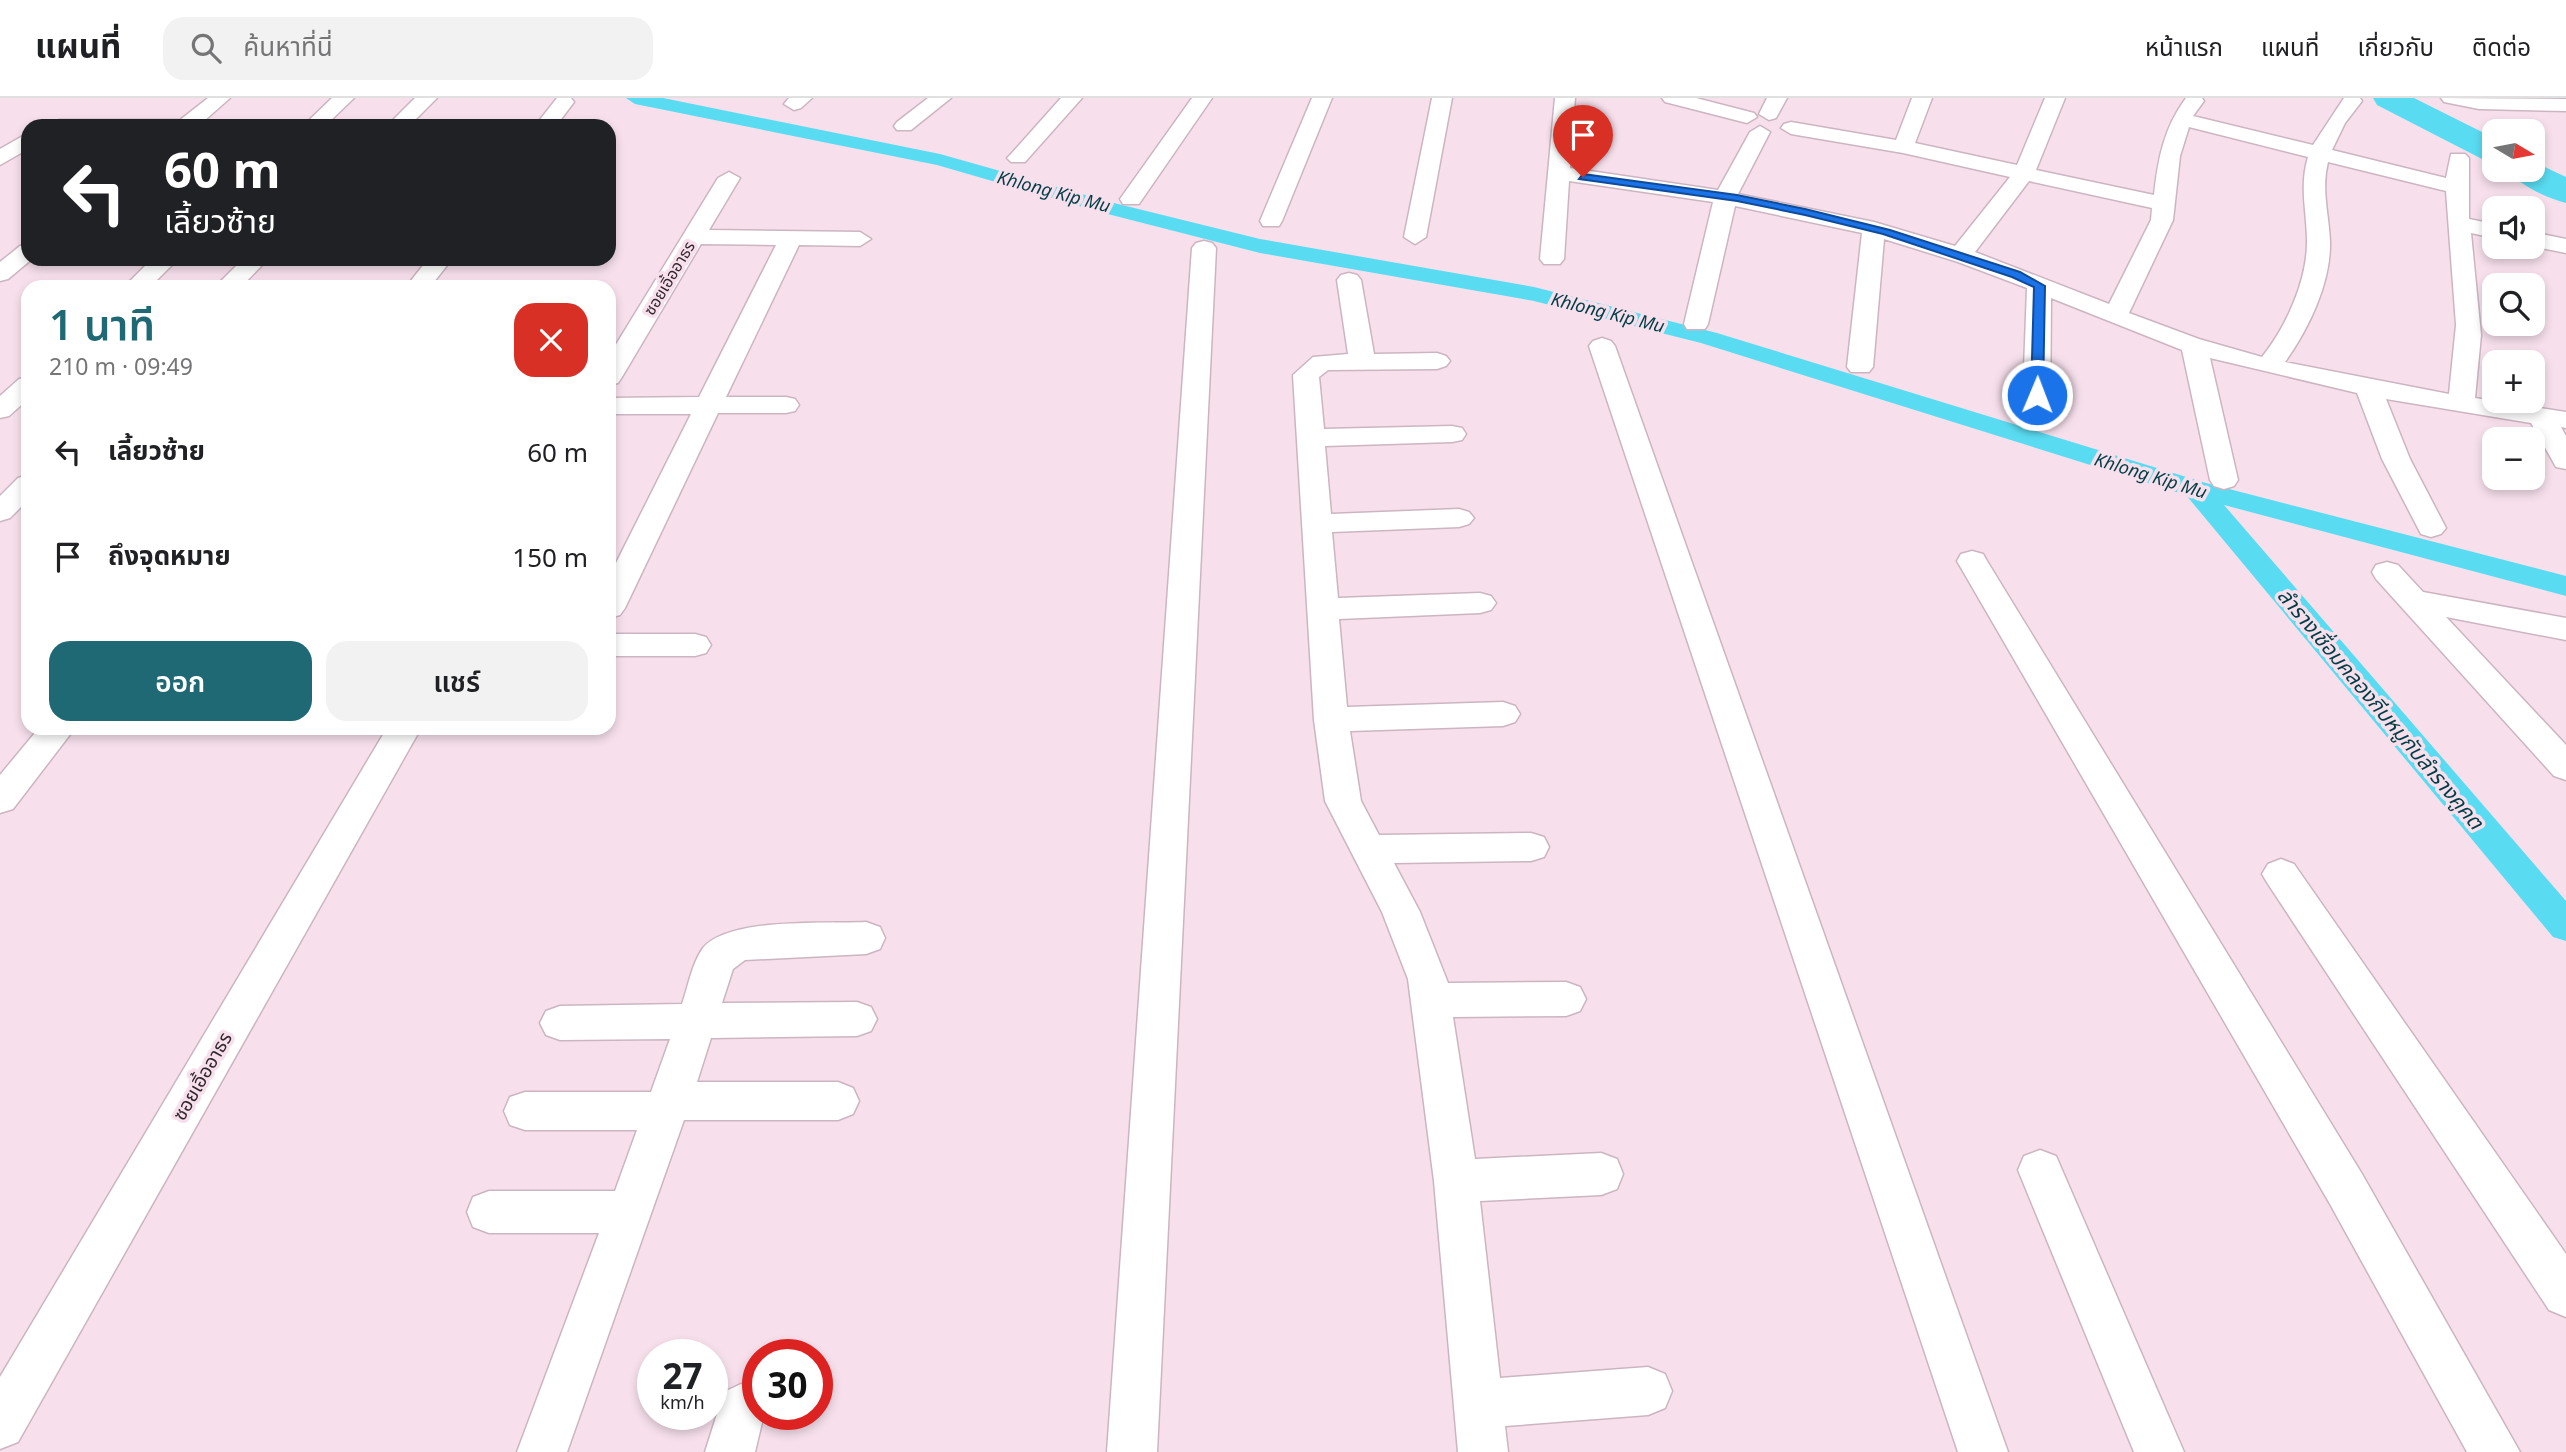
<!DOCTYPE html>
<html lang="th">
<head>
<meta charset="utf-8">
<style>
	body { margin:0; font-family:"Noto Sans","Noto Sans Thai",sans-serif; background:#f2f2f2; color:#202124; height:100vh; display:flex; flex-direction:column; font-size:26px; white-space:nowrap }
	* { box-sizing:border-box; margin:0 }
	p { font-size:23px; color:#757577 }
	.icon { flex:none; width:38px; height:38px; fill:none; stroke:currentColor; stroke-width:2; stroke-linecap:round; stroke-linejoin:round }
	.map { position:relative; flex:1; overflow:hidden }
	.side { position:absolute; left:21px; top:182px; width:595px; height:455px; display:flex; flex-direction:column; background:#fff; border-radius:21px; box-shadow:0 4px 10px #0003 }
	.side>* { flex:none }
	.guide { position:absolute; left:21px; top:21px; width:595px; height:147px; border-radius:21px; box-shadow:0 4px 10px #0003; background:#202124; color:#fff; overflow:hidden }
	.needle { width:46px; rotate:100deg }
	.controls { position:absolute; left:2482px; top:21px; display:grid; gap:14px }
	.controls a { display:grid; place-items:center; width:63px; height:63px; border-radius:14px; background:#fff; box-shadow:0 4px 10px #0003; font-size:35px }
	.speed { position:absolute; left:637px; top:1241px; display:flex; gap:14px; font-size:35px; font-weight:700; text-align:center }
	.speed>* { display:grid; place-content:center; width:91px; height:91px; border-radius:50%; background:#fff; box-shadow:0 4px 10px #0003; line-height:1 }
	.speed small { font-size:18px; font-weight:400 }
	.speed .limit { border:10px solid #d22; background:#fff; color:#111 }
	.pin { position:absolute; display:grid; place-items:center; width:60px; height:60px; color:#fff; margin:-72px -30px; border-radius:50% 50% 50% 0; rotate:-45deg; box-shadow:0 0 7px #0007 }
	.pin .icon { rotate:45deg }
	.me { position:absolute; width:77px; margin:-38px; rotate:1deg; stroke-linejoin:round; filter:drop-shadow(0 0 5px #0008) }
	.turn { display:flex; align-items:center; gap:24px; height:147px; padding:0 28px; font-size:32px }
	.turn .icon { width:91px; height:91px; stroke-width:2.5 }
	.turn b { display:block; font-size:49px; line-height:60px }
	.round { display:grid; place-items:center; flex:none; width:74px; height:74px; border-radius:21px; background:#f2f2f2 }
	.summary { display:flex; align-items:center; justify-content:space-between; height:119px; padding:0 28px }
	h1 { font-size:42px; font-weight:600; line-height:52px; color:#1f6974 }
	.button { display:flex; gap:14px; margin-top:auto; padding:14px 28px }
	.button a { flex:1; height:80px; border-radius:21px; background:#1f6974; color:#fff; font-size:28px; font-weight:600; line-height:80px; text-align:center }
	.button a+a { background:#f2f2f2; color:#202124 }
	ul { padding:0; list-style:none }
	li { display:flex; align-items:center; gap:21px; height:105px; padding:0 28px }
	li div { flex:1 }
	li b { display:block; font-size:26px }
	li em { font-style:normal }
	header { display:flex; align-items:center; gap:42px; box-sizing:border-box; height:98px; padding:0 35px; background:#fff; border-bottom:2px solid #e0e0e0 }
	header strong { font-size:33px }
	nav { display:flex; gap:38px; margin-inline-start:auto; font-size:24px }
	.search { width:490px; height:63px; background:#f2f2f2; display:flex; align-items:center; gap:18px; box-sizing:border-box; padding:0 24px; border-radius:21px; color:#757577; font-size:26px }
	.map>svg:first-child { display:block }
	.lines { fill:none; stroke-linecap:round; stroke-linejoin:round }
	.canal { fill:#59dcf2; fill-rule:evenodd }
	.river { fill:#59dcf2; fill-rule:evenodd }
	.minor-casing { stroke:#ccb5c1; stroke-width:3 }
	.minor { fill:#fff; fill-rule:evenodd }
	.route { fill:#1a73e8; stroke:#114b97; stroke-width:2 }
	.labels { text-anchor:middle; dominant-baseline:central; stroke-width:7; stroke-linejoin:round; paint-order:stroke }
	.far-street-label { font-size:16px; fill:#31282d; stroke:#f7e0ec }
	.far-water-label { font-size:18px; font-style:italic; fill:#003e47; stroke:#f7e0ec }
	.street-label { font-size:19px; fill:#31282d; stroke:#f7e0ec }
	.water-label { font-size:21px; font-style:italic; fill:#003e47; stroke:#f7e0ec }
</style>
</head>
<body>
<header>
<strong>แผนที่</strong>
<div class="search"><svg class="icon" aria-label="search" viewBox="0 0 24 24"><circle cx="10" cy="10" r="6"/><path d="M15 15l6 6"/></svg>ค้นหาที่นี่</div>
<nav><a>หน้าแรก</a><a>แผนที่</a><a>เกี่ยวกับ</a><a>ติดต่อ</a></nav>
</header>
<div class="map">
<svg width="2566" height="1354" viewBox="0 0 2566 1354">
	<rect width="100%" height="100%" fill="#f7e0ec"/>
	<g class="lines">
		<polygon class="canal" points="626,0 663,0 940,56 1110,104 1260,141 1534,189 1717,235 2206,385 2566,478 2566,498 2224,407 2566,803 2566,843 2553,839 2186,397 1701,245 1534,203 1260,155 1096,113 937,67 635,6"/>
		<g class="river">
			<polygon points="2373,0 2414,0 2494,40 2494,64 2482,61 2377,7"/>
			<path d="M2532 63 2566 79V105C2547 100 2520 88 2508 72H2532Z"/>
		</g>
		<defs>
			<g id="minor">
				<polygon points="208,0 230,0 204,23 210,28 49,28 59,22 180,22"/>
				<polygon points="332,0 354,0 325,28 303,28"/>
				<polygon points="415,0 437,0 409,28 387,28"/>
				<polygon points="557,0 571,0 574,4 556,28 535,28"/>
				<polygon points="789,0 812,0 801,10 794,12 784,6"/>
				<polygon points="928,0 951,0 911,32 897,32 894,28 897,24"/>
				<polygon points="1061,0 1082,0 1025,64 1011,64 1007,60 1011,56"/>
				<polygon points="1192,0 1212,0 1139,106 1123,106 1120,101"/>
				<polygon points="1312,0 1332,0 1282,123 1279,128 1263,128 1260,123"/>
				<polygon points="1432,0 1452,0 1426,139 1415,146 1404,139"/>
				<path d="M1555 0H1575L1570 70 1718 92 1750 34 1760 28 1770 34 1738 96 1874 124 1955 148 2010 79 1903 55 1791 36 1781 30 1784 26 1791 24 1896 42 1912 0H1932L1915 45 2017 67 2045 0H2065L2036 72 2154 97C2158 60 2164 30 2186 0H2202L2204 3 2193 18 2313 47 2344 0H2360L2362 3 2345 25 2332 52 2446 80 2451 56H2465L2469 60V121L2494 126V140L2471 135 2481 237 2475 300 2566 314V330L2561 329 2566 338V371L2556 369 2531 325 2386 301 2410 361 2446 430 2441 436 2431 439 2421 436 2382 361 2357 295 2210 260 2238 382 2234 388 2224 391 2214 388 2210 382 2182 252 2051 200 2050 324 2046 330H2026L2022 324 2027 190 1958 164 1884 141 1873 269 1869 274H1851L1847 269 1862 135 1735 108 1708 226 1705 231H1687L1684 226 1713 104 1569 83 1564 161 1560 166H1544L1540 161ZM2189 29 2308 59C2299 89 2307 114 2307 144 2307 183 2286 229 2262 259L2199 241 2129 215 2173 122 2180 58ZM2328 64 2446 93 2456 227 2449 296 2285 264C2308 232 2331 185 2330 144 2329 116 2321 92 2328 64ZM2029 83 2152 110 2151 122 2109 206 1975 154Z"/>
				<polygon points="1662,0 1696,0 1754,15 1757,19 1747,25 1665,4"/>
				<polygon points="1767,0 1787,0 1776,20 1769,22 1759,16"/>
				<polygon points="2441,0 2566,1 2566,13 2479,11 2444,4"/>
				<polygon points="28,35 28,51 0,67 0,51"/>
				<polygon points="729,74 740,80 709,132 860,134 871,141 860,148 799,147 726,299 786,299 795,301 799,307 795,313 786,315 718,315 625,510 620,517 609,520 609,479 691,316 609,316 609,300 699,299 776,147 701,146 622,279 618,285 609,287 609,258 718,80"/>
				<polygon points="2532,134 2566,141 2566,155 2532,148"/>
				<polygon points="1204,143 1212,145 1216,150 1157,1354 1107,1354 1192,150 1196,145"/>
				<polygon points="28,146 28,161 32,161 8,181 0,183 0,164 20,148"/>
				<polygon points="152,161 178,161 150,189 124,189"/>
				<polygon points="243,161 268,161 241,189 215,189"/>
				<polygon points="428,161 452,161 430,189 406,189"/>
				<polygon points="1349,175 1357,177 1361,182 1374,256 1437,255 1446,258 1450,263 1446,268 1437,271 1328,272 1319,279 1324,331 1452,328 1462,330 1466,336 1462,342 1452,344 1325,348 1331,416 1459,411 1469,414 1474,420 1469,426 1459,429 1332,434 1338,500 1480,495 1491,498 1496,505 1491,512 1480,515 1339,521 1347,609 1503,604 1515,608 1520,616 1515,624 1503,628 1350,633 1361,703 1379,737 1531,735 1544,739 1549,749 1544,759 1531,763 1394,765 1420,814 1448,885 1566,884 1580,889 1586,901 1580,913 1566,918 1453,919 1475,1061 1601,1055 1617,1061 1623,1076 1617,1091 1601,1097 1480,1103 1500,1280 1648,1269 1665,1276 1672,1293 1665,1310 1648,1317 1505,1328 1508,1354 1458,1354 1434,1083 1408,881 1382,814 1325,703 1314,622 1293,277 1313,259 1348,256 1337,182 1341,177"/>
				<polygon points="1602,240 1611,243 1615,248 2008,1354 1958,1354 1589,248 1593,243"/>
				<polygon points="28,279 28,301 9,318 0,320 0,298 19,281"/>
				<polygon points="28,377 28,402 10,420 0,423 0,398 18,380"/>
				<polygon points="1972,453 1983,456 1987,463 2362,1076 2520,1354 2467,1354 2330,1106 1957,463 1961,456"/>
				<polygon points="2387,464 2398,467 2423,494 2566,520 2566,542 2446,519 2566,647 2566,682 2554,678 2376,481 2372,474 2376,467"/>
				<polygon points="609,536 695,536 706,539 711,547 706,555 695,558 609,558"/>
				<polygon points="39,630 75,630 13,711 0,715 0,677"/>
				<polygon points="387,630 421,630 18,1344 0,1351 0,1279"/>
				<polygon points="2281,761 2294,766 2566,1156 2566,1219 2549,1212 2268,786 2262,776 2268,766"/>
				<path d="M866 824 880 829 885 840 880 851 866 856 745 862 733 871 722 905 857 904 871 909 877 921 871 933 857 938 711 940 697 984H838L853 990 859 1003 853 1016 838 1022H684L567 1354H517L599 1135H489L473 1129 467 1114 473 1099 489 1093H615L637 1032H525L510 1027 504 1013 510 999 525 994H651L670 941 560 942 546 937 540 925 546 913 560 908 682 906C688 889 692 865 703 850 729 819 826 826 866 824Z"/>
				<polygon points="2040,1052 2056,1058 2184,1354 2134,1354 2018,1072 2024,1058"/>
				<polygon points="741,1286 758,1293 758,1316 764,1316 755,1354 705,1354 724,1294"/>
			</g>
		</defs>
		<use href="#minor" class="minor-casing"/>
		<use href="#minor" class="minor"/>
	</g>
	<polygon class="route" points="1583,76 1737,97 1805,111 1890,132 2020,174 2045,188 2043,297 2037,301 2031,297 2034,189 2012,179 1883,136 1805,117 1737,103 1579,81"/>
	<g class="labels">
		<g class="far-street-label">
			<text transform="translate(669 180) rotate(-59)">ซอยเอิ้ออาธร</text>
		</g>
		<g class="far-water-label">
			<text transform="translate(1054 93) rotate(15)">Khlong Kip Mu</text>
			<text transform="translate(1608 214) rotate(14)">Khlong Kip Mu</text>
			<text transform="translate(2151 377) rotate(17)">Khlong Kip Mu</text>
		</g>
		<g class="street-label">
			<text transform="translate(202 978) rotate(-60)">ซอยเอิ้ออาธร</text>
		</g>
		<g class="water-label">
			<text transform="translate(2381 610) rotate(50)">ลำรางเชื่อมคลองกีบหมูกับลำรางคูคต</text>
		</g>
	</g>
</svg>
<div class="controls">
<a><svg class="needle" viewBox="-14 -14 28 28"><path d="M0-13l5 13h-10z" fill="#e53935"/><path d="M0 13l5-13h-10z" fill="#757577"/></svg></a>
<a><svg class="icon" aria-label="sound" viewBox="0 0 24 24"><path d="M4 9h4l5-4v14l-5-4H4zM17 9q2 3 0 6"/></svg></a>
<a><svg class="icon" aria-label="search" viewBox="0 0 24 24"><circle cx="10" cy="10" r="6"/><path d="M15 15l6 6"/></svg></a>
<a>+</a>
<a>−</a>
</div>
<div class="speed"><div>27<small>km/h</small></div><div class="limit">30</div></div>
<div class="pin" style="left:1583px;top:79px;background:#d93025"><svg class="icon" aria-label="arrive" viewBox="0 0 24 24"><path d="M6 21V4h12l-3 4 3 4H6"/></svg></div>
<svg class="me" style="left:2037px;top:297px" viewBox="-20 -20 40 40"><circle r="17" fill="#1a73e8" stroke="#fff" stroke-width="3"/><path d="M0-11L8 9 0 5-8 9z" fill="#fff"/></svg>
<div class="guide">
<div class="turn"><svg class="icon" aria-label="left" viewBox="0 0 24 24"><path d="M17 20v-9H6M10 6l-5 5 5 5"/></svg><div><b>60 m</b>เลี้ยวซ้าย</div></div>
</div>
<section class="side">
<div class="summary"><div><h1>1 นาที</h1><p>210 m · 09:49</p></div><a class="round" style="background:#d93025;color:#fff"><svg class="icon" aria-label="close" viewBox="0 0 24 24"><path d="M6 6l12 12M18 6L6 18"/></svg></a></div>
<ul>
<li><svg class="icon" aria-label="left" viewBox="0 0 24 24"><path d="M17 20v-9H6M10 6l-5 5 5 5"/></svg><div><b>เลี้ยวซ้าย</b></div><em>60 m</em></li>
<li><svg class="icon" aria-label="arrive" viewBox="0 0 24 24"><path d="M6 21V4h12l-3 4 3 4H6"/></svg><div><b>ถึงจุดหมาย</b></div><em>150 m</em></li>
</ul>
<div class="button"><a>ออก</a><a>แชร์</a></div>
</section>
</div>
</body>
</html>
